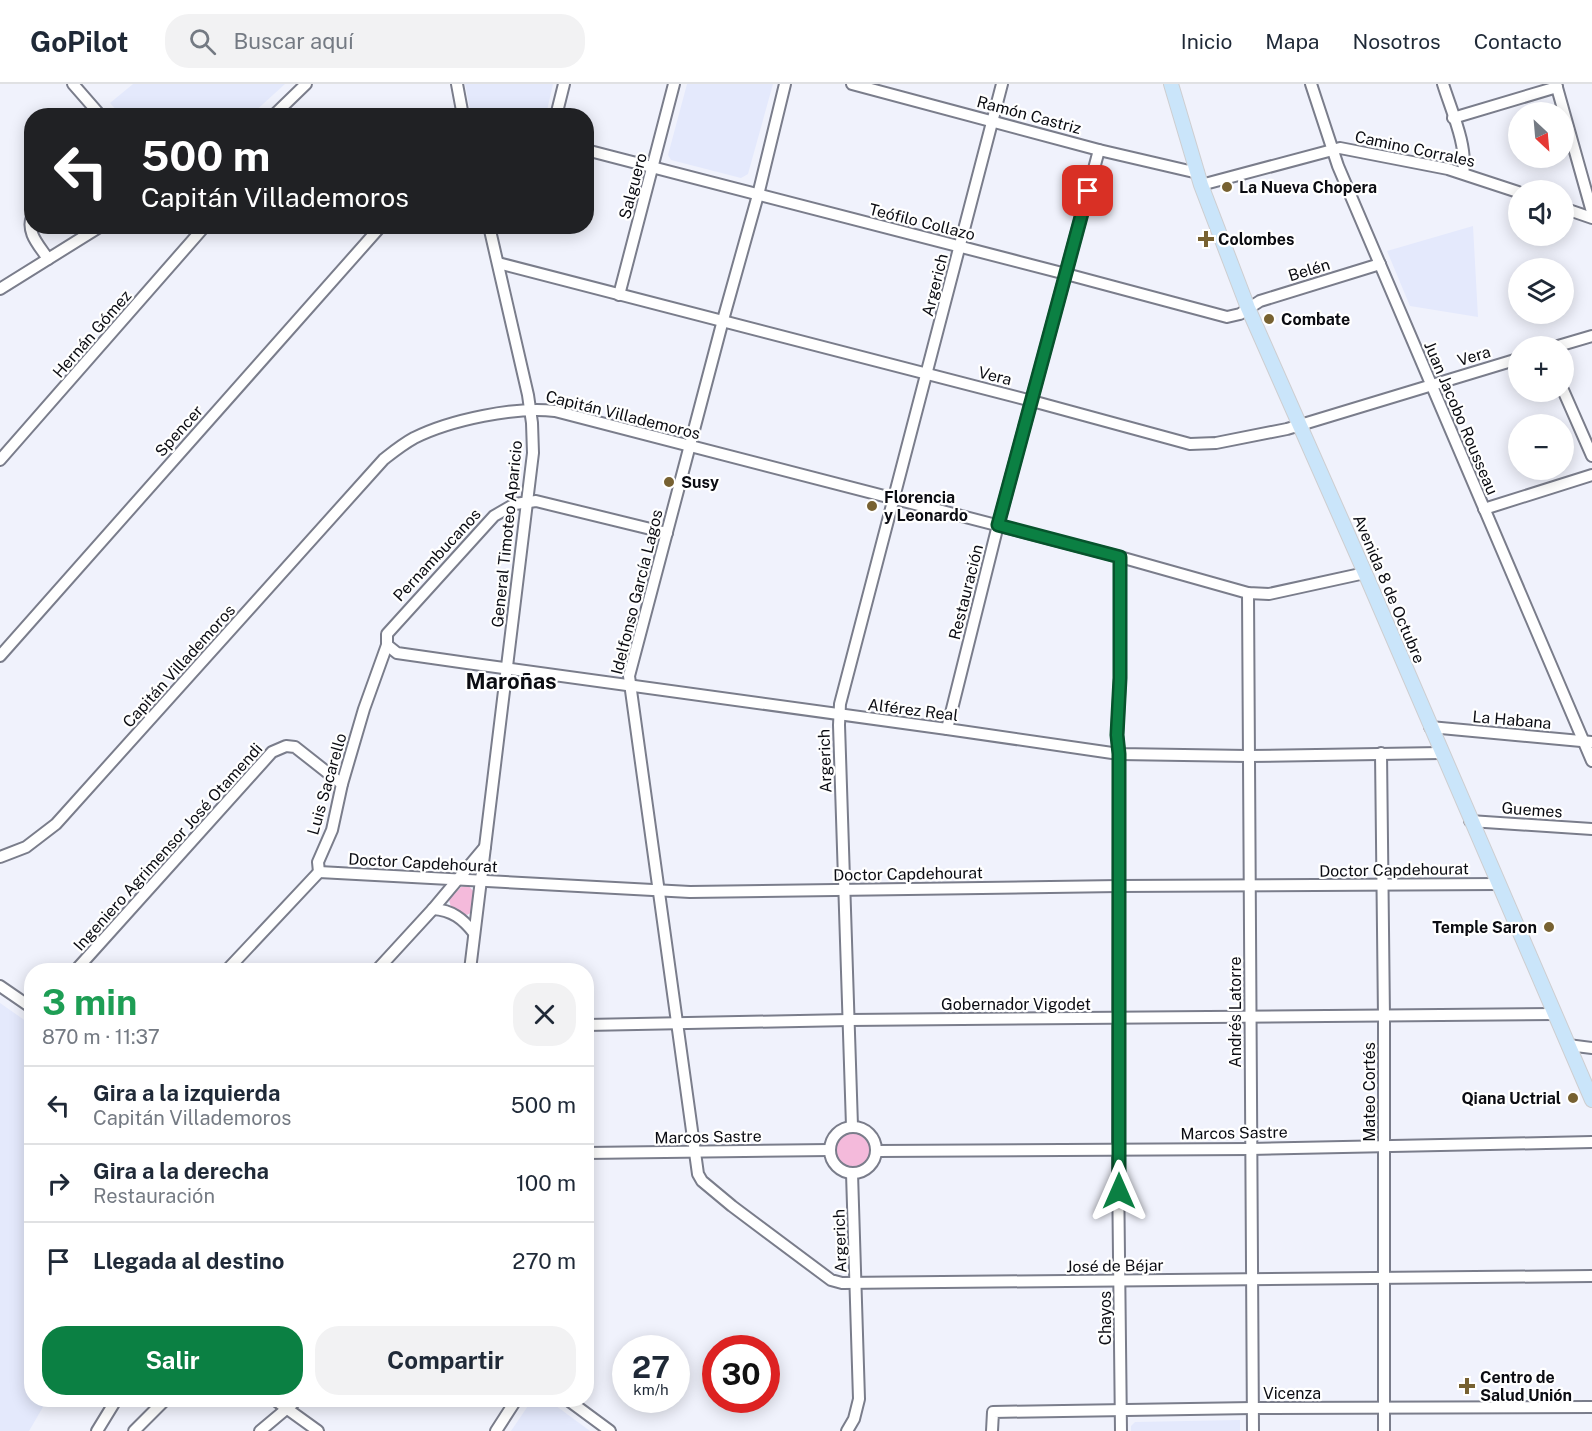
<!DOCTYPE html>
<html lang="es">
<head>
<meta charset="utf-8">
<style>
	body { margin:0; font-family:"Public Sans",sans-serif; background:#f2f2f3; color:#1f2937; height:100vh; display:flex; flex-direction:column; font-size:22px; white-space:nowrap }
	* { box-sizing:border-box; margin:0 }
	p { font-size:20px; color:#747a83 }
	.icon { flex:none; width:33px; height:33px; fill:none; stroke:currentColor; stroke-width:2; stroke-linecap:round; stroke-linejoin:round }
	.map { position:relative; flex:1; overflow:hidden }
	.drawer { position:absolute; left:24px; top:879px; width:570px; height:444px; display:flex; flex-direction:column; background:#fff; border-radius:24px; box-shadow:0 3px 15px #0003 }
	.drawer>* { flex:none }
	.guide { position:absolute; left:24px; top:24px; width:570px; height:126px; border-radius:24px; box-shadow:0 3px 15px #0003; background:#202124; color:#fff; overflow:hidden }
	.needle { width:39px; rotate:154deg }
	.fabs { position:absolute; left:1508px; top:18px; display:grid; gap:12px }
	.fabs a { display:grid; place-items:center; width:66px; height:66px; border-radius:50%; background:#fff; box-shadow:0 3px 15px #0003; font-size:30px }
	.speed { position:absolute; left:612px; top:1251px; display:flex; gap:12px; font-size:30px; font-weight:700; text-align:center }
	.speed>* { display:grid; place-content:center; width:78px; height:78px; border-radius:50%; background:#fff; box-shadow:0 3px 15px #0003; line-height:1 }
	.speed small { font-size:15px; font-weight:400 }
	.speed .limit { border:9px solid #d22; background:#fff; color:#111 }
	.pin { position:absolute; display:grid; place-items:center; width:51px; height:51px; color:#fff; margin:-26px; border-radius:12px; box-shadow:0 3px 9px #0006 }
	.me { position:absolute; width:66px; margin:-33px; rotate:0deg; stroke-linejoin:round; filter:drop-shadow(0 0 4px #0008) }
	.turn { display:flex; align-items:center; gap:21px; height:126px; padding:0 18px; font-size:27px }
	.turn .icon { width:78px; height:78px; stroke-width:2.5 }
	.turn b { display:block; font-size:42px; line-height:51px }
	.round { display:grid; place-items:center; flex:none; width:63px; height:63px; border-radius:24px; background:#f2f2f3 }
	.summary { display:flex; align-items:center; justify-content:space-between; height:102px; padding:0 18px }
	h1 { font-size:36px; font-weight:700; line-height:45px; color:#1e9e55 }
	.button { display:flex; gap:12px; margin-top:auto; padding:12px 18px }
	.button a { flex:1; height:69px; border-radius:24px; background:#0b8043; color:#fff; font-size:24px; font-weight:700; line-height:69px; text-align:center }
	.button a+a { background:#f2f2f3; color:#1f2937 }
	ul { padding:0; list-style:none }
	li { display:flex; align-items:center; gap:18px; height:78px; padding:0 18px; border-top:2px solid #e0e1e3 }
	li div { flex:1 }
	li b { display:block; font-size:22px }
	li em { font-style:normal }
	header { display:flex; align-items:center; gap:36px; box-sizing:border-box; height:84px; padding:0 30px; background:#fff; border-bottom:2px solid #e0e1e3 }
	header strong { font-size:28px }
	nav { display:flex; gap:33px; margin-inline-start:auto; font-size:21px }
	.search { width:420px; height:54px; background:#f2f2f3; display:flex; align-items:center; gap:15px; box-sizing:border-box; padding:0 21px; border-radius:24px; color:#747a83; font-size:22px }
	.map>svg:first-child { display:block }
	.built { fill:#e4e9fc }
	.green { fill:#f4badb }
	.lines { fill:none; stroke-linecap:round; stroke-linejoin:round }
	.minor-casing { stroke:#7a7d8b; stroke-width:14 }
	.major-casing { stroke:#ceced0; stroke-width:16 }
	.minor { stroke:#fff; stroke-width:10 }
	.major { stroke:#cae5fa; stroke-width:14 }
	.route-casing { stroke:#07532c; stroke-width:15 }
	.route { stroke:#0b8043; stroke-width:10 }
	.poi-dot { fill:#776131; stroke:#fff; stroke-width:2 }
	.labels { text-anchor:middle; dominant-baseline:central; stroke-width:4.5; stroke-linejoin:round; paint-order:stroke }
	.street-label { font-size:16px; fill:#0b0c12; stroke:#fff }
	.poi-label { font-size:16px; font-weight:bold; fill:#0b0c12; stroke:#fff; text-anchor:start }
	.district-label { font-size:22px; font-weight:bold; fill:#0b0c12; stroke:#fff }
</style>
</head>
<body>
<header>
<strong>GoPilot</strong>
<div class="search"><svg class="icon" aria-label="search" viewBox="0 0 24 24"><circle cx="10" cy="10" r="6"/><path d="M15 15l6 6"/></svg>Buscar aquí</div>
<nav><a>Inicio</a><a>Mapa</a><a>Nosotros</a><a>Contacto</a></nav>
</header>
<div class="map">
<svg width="1592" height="1347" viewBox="0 0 1592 1347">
	<rect width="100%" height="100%" fill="#f0f2fc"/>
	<g class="built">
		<polygon points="133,0 285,0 251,31 121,31 110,19"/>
		<polygon points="465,0 553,0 546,31 497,32 470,25"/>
		<polygon points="687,0 773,0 748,90 741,94 671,76 668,71"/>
		<polygon points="1473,142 1478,233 1410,222 1387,167"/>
		<polygon points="0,919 30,940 26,947 31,952 32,1316 47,1316 29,1347 0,1347"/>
		<polygon points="532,1316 548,1316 590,1347 511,1347"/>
		<polygon points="1240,1336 1240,1347 1131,1347 1131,1342 1135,1338"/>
	</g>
	<g class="green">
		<polygon points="468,801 474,808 472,828 467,831 451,823 449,816 461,803"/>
		<circle cx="854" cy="1066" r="19"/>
	</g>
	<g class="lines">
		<defs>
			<g id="minor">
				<polyline points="73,0 101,32"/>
				<polyline points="457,0 463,32"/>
				<polyline points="785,0 758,111 723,236 629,592 698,1090 702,1097 732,1122 831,1196 842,1199 1592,1192"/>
				<polyline points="852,0 1099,66 1198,89"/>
				<polyline points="1311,0 1338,82 1592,677"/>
				<path d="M1443 0C1451 26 1468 62 1463 89"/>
				<polyline points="1556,0 1592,128"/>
				<polyline points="273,32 306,0"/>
				<polyline points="556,32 564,0"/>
				<polyline points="1453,34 1557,3"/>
				<polyline points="586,66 1066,190 1227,233 1240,230 1260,217 1380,180"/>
				<polyline points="1201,101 1340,64 1448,85 1518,108"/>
				<polyline points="1563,124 1592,134"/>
				<path d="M32 132C26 149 39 161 48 175"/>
				<polyline points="498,179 1032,317 1190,360 1216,359 1287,345 1518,275"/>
				<polyline points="0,205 101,142"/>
				<polyline points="619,211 674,0"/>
				<polyline points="1558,262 1592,252"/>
				<polyline points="1563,306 1592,372"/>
				<polyline points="0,376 205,142"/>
				<polyline points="1484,425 1592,391"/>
				<polyline points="1120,473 1120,594 1117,651 1119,670 1118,1084 1121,1347"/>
				<polyline points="1248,509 1253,1347"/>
				<polyline points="387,561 397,569 467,579 947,645 1119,670 1248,672 1441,669"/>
				<polyline points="0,572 381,142"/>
				<polyline points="1430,643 1592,658"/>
				<polyline points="947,645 998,441 1099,66"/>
				<polyline points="1381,669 1384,933 1384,1347"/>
				<polyline points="1470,737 1592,745"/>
				<path d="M0 773 26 763 56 740 384 375C393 368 403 360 414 354 450 336 516 322 555 327L1120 473 1248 509 1269 510 1365 489"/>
				<polyline points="319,788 690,808 1119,802 1498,800"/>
				<polyline points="319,788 318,778 332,746 342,700 364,625 387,561 387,550 494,432 515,420 536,417 667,449"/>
				<path d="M433 825C452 826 463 835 474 849"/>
				<polyline points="76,886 272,668 286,662 295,663 342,700"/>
				<polyline points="227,886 319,788"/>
				<polyline points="377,886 433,825 485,763"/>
				<polyline points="470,886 533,369 532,339 528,311 489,142"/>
				<polyline points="0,902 32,924"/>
				<polyline points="586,941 849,936 1554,930"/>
				<polyline points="1568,961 1592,964"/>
				<polyline points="852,1042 839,641 840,620 1002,0"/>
				<circle cx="853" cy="1066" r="23"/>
				<polyline points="877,1067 1250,1065 1592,1058"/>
				<polyline points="586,1069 830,1066"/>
				<polyline points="275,1316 318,1347"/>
				<polyline points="568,1316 610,1347"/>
				<polyline points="97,1347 116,1316"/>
				<polyline points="134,1347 165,1316"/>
				<polyline points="260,1347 297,1316"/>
				<polyline points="496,1347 516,1316"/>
				<polyline points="847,1347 854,1335 859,1315 852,1089"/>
				<polyline points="992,1347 993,1328 1253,1324 1592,1323"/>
			</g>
			<polyline id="major" points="1171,0 1201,101 1248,224 1365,489 1592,1016"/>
		</defs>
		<use href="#minor" class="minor-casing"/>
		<use href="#major" class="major-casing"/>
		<use href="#minor" class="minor"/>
		<use href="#major" class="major"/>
	</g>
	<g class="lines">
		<defs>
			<polyline id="route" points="1088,107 998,441 1120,473 1120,594 1117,651 1119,670 1119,1107"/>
		</defs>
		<use href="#route" class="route-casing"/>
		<use href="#route" class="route"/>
	</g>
	<g class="poi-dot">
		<circle cx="1227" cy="103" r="6"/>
		<path d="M1203 146h6v6h6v6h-6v6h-6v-6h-6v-6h6z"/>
		<circle cx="1269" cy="235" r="6"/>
		<circle cx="669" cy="398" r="6"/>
		<circle cx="872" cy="422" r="6"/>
		<circle cx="1549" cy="843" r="6"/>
		<circle cx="1573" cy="1014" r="6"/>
		<path d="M1464 1293h6v6h6v6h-6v6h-6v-6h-6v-6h6z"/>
	</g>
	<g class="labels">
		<g class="street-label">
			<text transform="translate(1029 31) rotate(15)">Ramón Castriz</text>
			<text transform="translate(1415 65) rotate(12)">Camino Corrales</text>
			<text transform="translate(633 102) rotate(-75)">Salguero</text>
			<text transform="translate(922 138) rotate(14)">Teófilo Collazo</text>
			<text transform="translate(1309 186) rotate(-17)">Belén</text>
			<text transform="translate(935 201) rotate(-76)">Argerich</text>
			<text transform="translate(92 250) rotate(-49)">Hernán Gómez</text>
			<text transform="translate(1474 272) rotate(-17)">Vera</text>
			<text transform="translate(995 292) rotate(14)">Vera</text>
			<text transform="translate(623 331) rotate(14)">Capitán Villademoros</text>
			<text transform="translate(1461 334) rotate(67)">Juan Jacobo Rousseau</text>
			<text transform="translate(179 347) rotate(-48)">Spencer</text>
			<text transform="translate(507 450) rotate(-84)">General Timoteo Aparicio</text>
			<text transform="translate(437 471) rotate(-47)">Pernambucanos</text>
			<text transform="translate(1389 505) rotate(67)">Avenida 8 de Octubre</text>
			<text transform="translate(637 508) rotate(-76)">Idelfonso García Lagos</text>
			<text transform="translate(966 508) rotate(-76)">Restauración</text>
			<text transform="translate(179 582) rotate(-48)">Capitán Villademoros</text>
			<text transform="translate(913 626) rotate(7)">Alférez Real</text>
			<text transform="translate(1512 636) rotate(5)">La Habana</text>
			<text transform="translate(825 677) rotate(-92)">Argerich</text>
			<text transform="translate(327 700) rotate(-74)">Luis Sacarello</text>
			<text transform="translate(1532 726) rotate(4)">Guemes</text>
			<text transform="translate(168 763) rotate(-48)">Ingeniero Agrimensor José Otamendi</text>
			<text transform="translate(423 779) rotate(3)">Doctor Capdehourat</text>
			<text transform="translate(1394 786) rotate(-1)">Doctor Capdehourat</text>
			<text transform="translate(908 790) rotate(-1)">Doctor Capdehourat</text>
			<text x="1016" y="920">Gobernador Vigodet</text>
			<text transform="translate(1235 928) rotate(-90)">Andrés Latorre</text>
			<text transform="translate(1369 1008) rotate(-90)">Mateo Cortés</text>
			<text transform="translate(1234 1049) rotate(-1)">Marcos Sastre</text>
			<text transform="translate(708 1053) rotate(-1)">Marcos Sastre</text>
			<text transform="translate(840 1157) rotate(-92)">Argerich</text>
			<text transform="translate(1115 1182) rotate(-1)">José de Béjar</text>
			<text transform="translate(1105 1234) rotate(-90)">Chayos</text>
			<text x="1292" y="1309">Vicenza</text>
		</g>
		<g class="poi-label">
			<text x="1239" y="103">La Nueva Chopera</text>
			<text x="1218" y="155">Colombes</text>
			<text x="1281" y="235">Combate</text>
			<text x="681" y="398">Susy</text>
			<text x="884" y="413">Florencia<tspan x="884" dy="18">y Leonardo</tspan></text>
			<text x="1537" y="843" text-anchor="end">Temple Saron</text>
			<text x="1561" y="1014" text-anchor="end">Qiana Uctrial</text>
			<text x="1480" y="1293">Centro de<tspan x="1480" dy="18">Salud Unión</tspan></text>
		</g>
		<g class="district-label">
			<text x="511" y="597">Maroñas</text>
		</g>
	</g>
</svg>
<div class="fabs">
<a><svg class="needle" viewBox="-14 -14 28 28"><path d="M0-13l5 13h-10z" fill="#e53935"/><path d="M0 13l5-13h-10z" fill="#747a83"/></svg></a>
<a><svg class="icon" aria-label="sound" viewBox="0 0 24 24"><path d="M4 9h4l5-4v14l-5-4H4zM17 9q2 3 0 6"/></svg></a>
<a><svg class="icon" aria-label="layers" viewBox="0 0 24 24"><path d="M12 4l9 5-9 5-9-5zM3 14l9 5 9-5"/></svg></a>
<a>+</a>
<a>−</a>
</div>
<div class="speed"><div>27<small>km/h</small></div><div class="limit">30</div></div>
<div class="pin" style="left:1088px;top:107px;background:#d93025"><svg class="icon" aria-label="arrive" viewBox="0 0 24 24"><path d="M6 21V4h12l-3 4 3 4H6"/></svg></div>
<svg class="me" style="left:1119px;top:1107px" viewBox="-20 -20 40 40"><path d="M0-17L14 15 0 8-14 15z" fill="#0b8043" stroke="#fff" stroke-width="4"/></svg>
<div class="guide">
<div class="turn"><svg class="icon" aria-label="left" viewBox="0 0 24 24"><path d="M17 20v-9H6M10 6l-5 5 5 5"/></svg><div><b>500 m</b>Capitán Villademoros</div></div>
</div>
<section class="drawer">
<div class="summary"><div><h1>3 min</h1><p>870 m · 11:37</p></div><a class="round"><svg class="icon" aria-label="close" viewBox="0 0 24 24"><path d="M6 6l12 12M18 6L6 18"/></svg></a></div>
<ul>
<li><svg class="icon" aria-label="left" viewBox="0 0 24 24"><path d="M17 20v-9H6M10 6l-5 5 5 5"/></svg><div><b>Gira a la izquierda</b><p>Capitán Villademoros</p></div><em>500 m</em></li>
<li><svg class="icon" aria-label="right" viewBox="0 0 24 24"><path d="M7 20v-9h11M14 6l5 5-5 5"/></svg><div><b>Gira a la derecha</b><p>Restauración</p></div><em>100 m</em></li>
<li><svg class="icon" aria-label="arrive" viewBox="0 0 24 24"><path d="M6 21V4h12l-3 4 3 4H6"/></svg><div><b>Llegada al destino</b></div><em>270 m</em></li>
</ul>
<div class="button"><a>Salir</a><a>Compartir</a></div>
</section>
</div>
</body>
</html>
